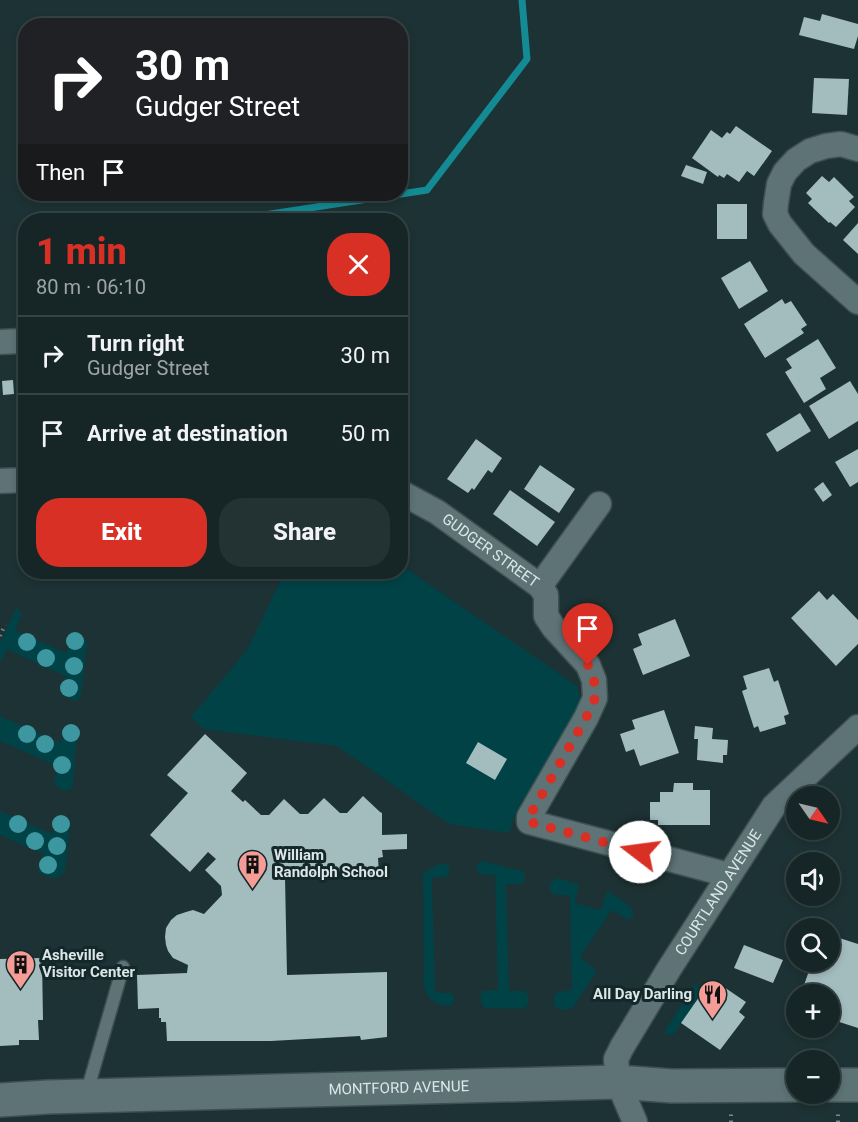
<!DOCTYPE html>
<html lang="en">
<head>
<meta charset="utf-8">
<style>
	body { margin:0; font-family:Roboto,sans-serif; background:#233233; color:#f1f3f6; height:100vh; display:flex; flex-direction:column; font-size:22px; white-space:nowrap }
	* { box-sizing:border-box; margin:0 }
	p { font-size:20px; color:#9ea5a7 }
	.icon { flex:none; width:33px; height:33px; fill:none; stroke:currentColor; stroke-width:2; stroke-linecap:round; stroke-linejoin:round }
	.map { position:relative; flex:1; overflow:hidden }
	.drawer { position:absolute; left:18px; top:213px; width:390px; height:366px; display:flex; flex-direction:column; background:#162627; border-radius:24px; box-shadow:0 3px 9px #0003,0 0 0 2px #354344 }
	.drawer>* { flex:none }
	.top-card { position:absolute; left:18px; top:18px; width:390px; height:183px; border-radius:24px; box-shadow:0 3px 9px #0003,0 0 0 2px #354344; background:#202124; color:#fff; overflow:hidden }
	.needle { width:39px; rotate:124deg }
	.tools { position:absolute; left:786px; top:786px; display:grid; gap:12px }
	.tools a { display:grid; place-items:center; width:54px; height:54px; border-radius:50%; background:#162627; box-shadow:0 3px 9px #0003,0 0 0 2px #354344; font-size:30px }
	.pin { position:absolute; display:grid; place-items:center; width:51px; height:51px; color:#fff; margin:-62px -26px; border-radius:50% 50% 50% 0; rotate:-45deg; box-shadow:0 0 6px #0007 }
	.pin .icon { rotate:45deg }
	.me { position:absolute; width:66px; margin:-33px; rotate:285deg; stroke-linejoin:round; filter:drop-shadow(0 0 4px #0008) }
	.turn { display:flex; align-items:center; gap:21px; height:126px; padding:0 18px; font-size:27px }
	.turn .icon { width:78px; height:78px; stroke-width:2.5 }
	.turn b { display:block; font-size:42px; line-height:51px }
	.then { display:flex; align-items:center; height:57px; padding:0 18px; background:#0003; gap:12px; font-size:22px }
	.round { display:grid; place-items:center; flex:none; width:63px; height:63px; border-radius:24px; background:#233233 }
	.summary { display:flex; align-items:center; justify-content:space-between; height:102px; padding:0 18px }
	h1 { font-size:36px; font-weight:800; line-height:45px; color:#d93025 }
	.button { display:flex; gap:12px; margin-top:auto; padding:12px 18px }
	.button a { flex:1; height:69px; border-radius:24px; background:#d93025; color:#fff; font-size:24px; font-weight:800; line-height:69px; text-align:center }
	.button a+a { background:#233233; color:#f1f3f6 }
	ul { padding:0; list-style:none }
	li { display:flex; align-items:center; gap:18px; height:78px; padding:0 18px; border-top:2px solid #354344 }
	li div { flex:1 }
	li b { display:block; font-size:22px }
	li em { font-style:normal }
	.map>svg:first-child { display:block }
	.green { fill:#014247 }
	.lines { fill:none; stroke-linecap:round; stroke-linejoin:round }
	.stream { stroke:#138a94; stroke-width:7 }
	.building { fill:#a3bcbe }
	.lane-casing { stroke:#3d4f51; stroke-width:15 }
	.street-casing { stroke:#3d4f51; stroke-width:27 }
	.secondary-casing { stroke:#3d4f51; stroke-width:36 }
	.path { stroke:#79898b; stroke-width:4; stroke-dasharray:1.5 4.5; stroke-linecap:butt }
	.lane { stroke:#5d7376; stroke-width:12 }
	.street { stroke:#5d7376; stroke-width:24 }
	.secondary { stroke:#5d7376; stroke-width:33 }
	.tree { fill:#3c97a0 }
	.route { stroke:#d93025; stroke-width:10; stroke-dasharray:0 18 }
	.labels { text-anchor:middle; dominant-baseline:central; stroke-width:6; stroke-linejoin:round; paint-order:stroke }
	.street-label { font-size:15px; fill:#dae6e7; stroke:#14282a }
	.poi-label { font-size:15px; font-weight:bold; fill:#dae6e7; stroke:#14282a; text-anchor:start }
</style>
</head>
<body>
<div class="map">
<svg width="858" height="1122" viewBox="0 0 858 1122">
	<rect width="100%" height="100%" fill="#1d3234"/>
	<g class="green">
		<polygon points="401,565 577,686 580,700 578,711 516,812 509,833 449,824 337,746 203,729 191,717 247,650 285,572 400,572"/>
		<path d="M16 608 22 613 15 630 66 653 73 639 76 636 85 639 87 644 81 695 78 700 75 701C58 693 61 692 67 677L7 649 0 663V643Z"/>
		<path d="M0 716 60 743 67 729 72 727 77 731 73 785 71 789 66 791C49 784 54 781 59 767L0 741Z"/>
		<path d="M0 811 52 834 59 818 62 817 69 821 70 825 65 871C56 882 50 878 39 872L38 868 44 854 0 835Z"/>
		<path d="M482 861 522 871 525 874V879L522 884H506L509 991H524L528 995V1004L523 1009 485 1008C480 1003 479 998 482 991L498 990 495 875C486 875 475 878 477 864Z"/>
		<path d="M441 863 446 864 450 868 449 873 446 877 432 878 435 992 450 993 454 996V1001L451 1006C437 1007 428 1000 424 987L423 873Z"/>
		<path d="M558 878 579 885 575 903 601 910 607 891C616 897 631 903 634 915L628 920 612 910 580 957 597 971 573 1007C566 1011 562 1011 554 1006 553 1000 554 997 557 992L572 990 570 896C560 895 545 897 551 882Z"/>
		<polygon points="695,984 704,990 674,1034 668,1035 664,1032"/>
	</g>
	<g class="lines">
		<polyline class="stream" points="231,220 427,190 527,59 522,0"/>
	</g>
	<g class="building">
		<polygon points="822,14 858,24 858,36 854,49 799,35 804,17 820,21"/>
		<polygon points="814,78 849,79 847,115 812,113"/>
		<polygon points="736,126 772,151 754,176 747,171 739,182 727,174 724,178 719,175 718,177 692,158 711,130 722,138 727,132 730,134"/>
		<polygon points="686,165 707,172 703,184 681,176"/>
		<polygon points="822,176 829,182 834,177 854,197 849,201 855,207 836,227 830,222 829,223 808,203 812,199 806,193"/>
		<rect x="717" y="204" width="30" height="35"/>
		<polygon points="858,223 858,254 843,240"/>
		<polygon points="750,261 768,291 739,309 721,278"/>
		<polygon points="782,299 785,304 791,301 807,325 801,329 804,333 765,358 744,324"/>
		<polygon points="818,339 836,368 820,378 826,389 804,403 785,372 792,368 786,359"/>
		<polygon points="13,380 14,394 3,395 2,381"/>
		<polygon points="850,381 858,394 858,421 829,439 809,406"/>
		<polygon points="21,388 26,388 26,413 23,414"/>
		<polygon points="800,413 811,431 777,452 766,434"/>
		<polygon points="476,439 502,458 492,473 488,470 474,490 472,488 468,493 447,479"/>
		<polygon points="858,449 858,482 850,487 835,462"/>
		<polygon points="540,465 575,489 559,513 524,489"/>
		<polygon points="823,482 832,495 823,502 814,489"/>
		<polygon points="510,490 555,522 537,546 493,514"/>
		<polygon points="819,591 827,600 833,594 858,620 858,644 836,666 791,618"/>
		<polygon points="675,619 690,656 643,675 633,649 642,645 638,634"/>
		<polygon points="769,668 774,682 778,680 789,714 784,716 786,724 760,732 758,726 754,728 742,691 747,689 743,676"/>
		<polygon points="664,710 679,753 640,766 634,749 626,752 620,734 635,729 632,720"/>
		<polygon points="695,726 713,728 712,739 728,740 727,755 723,755 723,763 697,760 698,739 694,739"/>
		<polygon points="205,734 247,773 231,791 243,802 245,800 261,815 269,815 284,799 300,814 308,814 324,798 340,813 347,813 363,796 380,812 382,813 382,835 407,834 407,849 382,850 383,857 378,858 379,874 285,877 287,975 387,972 387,1037 361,1040 360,1036 271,1041 167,1041 166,1022 161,1022 161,1018 159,1018 159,1008 138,1009 137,975 187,973 188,965 173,958 168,951 166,945 165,937 166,928 171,920 177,915 186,912 193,910 204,914 222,895 221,886 205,870 216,859 208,852 190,872 150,835 188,793 167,775"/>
		<polygon points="478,742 507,759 495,780 466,763"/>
		<polygon points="674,783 693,783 693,790 710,790 710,825 658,825 658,820 650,820 650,802 660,802 660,792 673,792"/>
		<polygon points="830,935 858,944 858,1028 830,1019 830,994 801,994 812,962 830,962"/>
		<polygon points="744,945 783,960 773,983 734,968"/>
		<polygon points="42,958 43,1020 38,1020 39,1040 19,1040 19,1045 0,1046 0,959"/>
		<polygon points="721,985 746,1002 739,1012 745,1017 720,1050 681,1023 704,990 713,996"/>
	</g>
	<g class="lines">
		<defs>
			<polyline id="lane" points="86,1095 123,967"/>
			<g id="street">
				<polyline points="858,149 841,144 826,146 810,151 796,160 785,172 779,184 776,203 775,214 780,224 804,254 858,302"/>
				<polyline points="0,342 21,341"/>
				<polyline points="0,481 26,480"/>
				<path id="s1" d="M400 492 437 512 540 586 546 595V616L554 628 588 665 594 680 595 698 586 718 529 817V822L729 875"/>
				<polyline points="540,586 599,504"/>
				<path id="s2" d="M635 1122 618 1082 616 1059 622 1047 669 969 774 806 858 727"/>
			</g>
			<g id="secondary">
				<polyline points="830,1085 858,1085"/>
				<path id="s3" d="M0 1100 48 1097 618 1082 672 1086 796 1085"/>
			</g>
		</defs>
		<use href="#lane" class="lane-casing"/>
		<use href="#street" class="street-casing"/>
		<use href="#secondary" class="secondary-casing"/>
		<g class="path">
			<polyline points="0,636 5,625"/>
			<polyline points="731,1122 731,1114"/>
			<polyline points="838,1122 838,1114"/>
		</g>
		<use href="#lane" class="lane"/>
		<use href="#street" class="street"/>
		<use href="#secondary" class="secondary"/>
	</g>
	<g class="tree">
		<circle cx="75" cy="641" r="9"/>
		<circle cx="27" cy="642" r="9"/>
		<circle cx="46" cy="658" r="9"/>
		<circle cx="74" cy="666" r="9"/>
		<circle cx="69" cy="688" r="9"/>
		<circle cx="71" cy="733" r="9"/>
		<circle cx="27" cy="734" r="9"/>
		<circle cx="45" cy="744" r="9"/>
		<circle cx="62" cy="765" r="9"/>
		<circle cx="18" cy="824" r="9"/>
		<circle cx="61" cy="824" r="9"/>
		<circle cx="35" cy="841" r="9"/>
		<circle cx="57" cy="846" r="9"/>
		<circle cx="48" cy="865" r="9"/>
	</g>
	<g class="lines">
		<polyline class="route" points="588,665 594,680 595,698 586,718 529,817 529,822 640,852"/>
	</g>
	<defs>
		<symbol id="building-pin" viewBox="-11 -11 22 30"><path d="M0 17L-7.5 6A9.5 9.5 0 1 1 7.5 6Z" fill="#f59c96" stroke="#14282a"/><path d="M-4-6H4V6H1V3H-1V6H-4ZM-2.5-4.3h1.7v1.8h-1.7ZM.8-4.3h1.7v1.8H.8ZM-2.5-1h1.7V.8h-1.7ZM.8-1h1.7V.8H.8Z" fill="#111"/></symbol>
		<symbol id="restaurant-pin" viewBox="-11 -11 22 30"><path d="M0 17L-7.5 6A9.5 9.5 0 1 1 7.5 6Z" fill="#f59c96" stroke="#14282a"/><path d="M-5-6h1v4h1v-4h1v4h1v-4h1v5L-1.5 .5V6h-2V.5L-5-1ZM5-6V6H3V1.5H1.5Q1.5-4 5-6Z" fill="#111"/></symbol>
	</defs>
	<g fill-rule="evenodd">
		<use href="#building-pin" x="236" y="848" width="33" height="45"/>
		<use href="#building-pin" x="4" y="948" width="33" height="45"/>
		<use href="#restaurant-pin" x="696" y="978" width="33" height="45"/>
	</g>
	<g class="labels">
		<g class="street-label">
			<text stroke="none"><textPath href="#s1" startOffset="108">GUDGER STREET</textPath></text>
			<text stroke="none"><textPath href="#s2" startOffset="262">COURTLAND AVENUE</textPath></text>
			<text stroke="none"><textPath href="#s3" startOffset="399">MONTFORD AVENUE</textPath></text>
		</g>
		<g class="poi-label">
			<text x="274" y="855">William<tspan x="274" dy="17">Randolph School</tspan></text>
			<text x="42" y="955">Asheville<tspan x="42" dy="17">Visitor Center</tspan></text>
			<text x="692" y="994" text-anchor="end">All Day Darling</text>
		</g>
	</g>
</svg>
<div class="tools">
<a><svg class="needle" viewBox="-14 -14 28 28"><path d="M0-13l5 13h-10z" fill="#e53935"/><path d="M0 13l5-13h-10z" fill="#9ea5a7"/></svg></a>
<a><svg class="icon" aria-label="sound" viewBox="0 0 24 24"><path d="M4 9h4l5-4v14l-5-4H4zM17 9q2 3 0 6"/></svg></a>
<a><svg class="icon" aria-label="search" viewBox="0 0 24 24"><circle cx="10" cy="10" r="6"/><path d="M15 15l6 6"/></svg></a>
<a>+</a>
<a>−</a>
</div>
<div class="pin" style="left:588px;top:665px;background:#d93025"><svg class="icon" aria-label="arrive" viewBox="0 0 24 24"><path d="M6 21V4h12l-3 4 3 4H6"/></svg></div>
<svg class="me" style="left:640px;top:852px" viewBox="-20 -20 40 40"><circle r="19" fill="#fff"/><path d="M0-13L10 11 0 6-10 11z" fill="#d93025"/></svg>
<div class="top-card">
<div class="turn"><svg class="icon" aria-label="right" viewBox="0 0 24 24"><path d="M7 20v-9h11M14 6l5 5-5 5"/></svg><div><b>30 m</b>Gudger Street</div></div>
<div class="then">Then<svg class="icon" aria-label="arrive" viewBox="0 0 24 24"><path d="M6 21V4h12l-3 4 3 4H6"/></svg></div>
</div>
<section class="drawer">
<div class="summary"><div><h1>1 min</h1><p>80 m · 06:10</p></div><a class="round" style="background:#d93025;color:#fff"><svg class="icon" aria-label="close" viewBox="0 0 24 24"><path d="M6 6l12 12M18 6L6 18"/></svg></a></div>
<ul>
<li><svg class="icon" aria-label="right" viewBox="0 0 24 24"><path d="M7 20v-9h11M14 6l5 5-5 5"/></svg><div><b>Turn right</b><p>Gudger Street</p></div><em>30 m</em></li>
<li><svg class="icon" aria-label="arrive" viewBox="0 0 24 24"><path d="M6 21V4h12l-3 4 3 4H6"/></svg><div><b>Arrive at destination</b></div><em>50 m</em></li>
</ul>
<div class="button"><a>Exit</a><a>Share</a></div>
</section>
</div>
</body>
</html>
